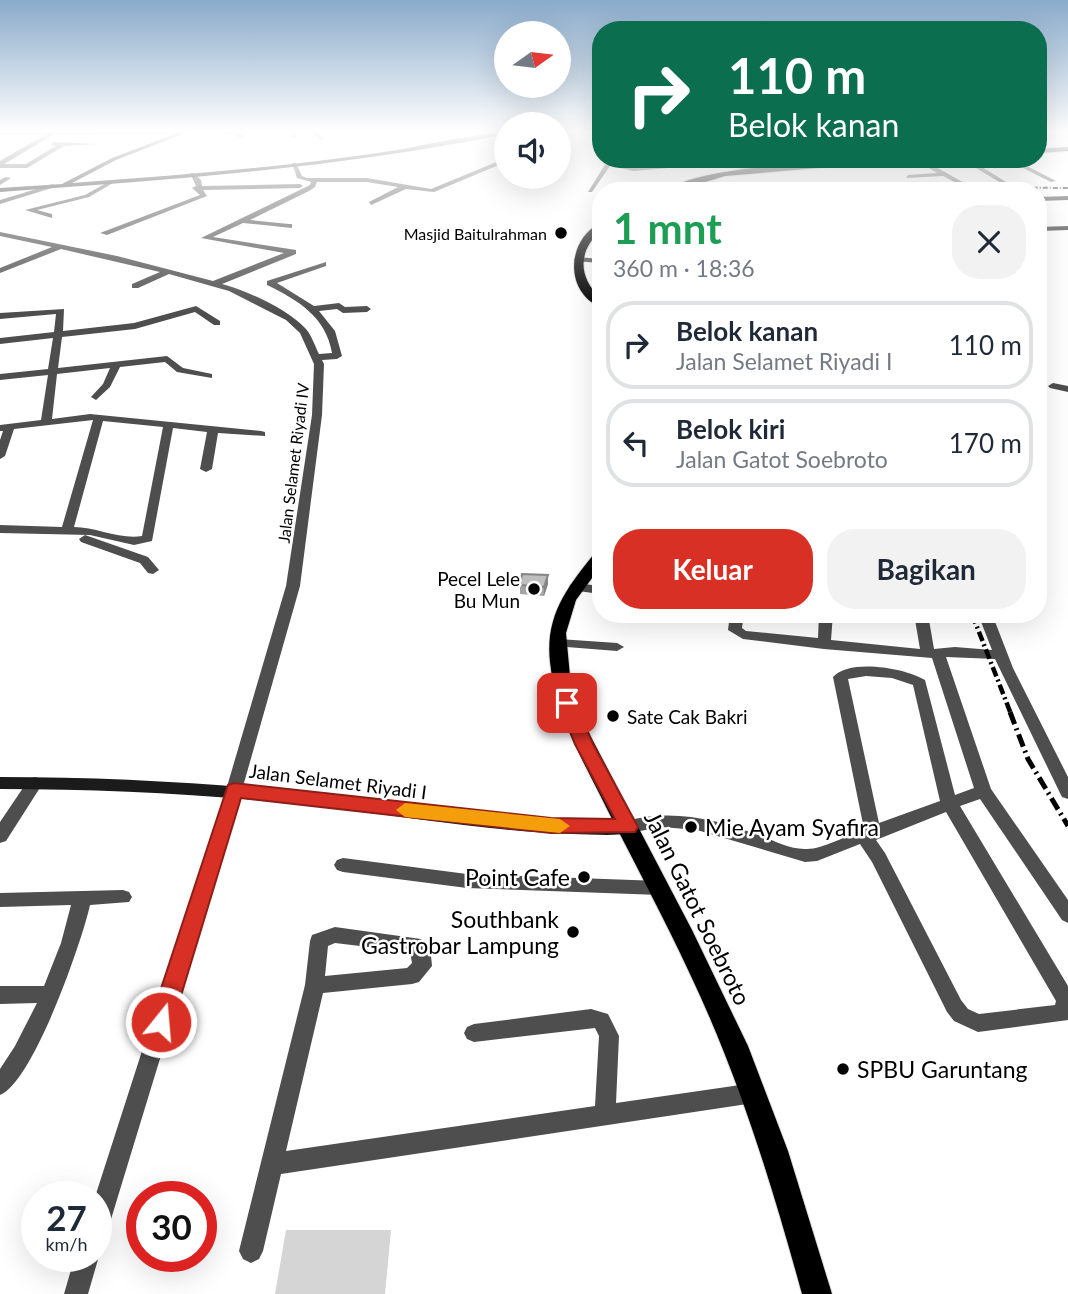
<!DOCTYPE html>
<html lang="id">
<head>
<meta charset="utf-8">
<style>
	body { margin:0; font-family:Lato,sans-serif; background:#f2f2f3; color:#1f2937; height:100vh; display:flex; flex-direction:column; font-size:26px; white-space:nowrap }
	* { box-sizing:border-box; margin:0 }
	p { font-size:23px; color:#747a83 }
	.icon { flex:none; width:38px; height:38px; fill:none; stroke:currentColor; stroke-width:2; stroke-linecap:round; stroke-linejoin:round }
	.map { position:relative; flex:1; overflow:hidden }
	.drawer { position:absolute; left:592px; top:182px; width:455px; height:441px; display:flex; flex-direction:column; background:#fff; border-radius:28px; box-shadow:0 7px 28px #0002 }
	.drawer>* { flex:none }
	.hud { position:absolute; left:592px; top:21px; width:455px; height:147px; border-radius:28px; box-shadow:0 7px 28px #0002; background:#0b6e4f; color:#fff; overflow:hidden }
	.needle { width:46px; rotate:76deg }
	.controls { position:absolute; left:494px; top:21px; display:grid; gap:14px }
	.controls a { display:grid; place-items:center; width:77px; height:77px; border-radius:50%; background:#fff; box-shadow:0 7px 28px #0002; font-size:35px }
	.speed { position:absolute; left:21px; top:1181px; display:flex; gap:14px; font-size:35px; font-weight:700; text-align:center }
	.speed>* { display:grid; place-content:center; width:91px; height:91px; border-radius:50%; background:#fff; box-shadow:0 7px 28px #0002; line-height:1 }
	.speed small { font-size:18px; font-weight:400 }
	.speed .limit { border:10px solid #d22; background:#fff; color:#111 }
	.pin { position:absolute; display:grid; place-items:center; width:60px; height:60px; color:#fff; margin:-30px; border-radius:14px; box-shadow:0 4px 10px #0006 }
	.me { position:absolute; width:77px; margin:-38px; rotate:17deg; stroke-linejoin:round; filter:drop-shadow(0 0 5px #0008) }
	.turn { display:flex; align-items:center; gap:24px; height:147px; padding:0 21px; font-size:32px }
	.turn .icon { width:91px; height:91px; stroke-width:2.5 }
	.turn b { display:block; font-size:49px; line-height:60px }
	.round { display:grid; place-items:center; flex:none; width:74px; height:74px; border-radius:28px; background:#f2f2f3 }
	.overview { display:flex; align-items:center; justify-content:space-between; height:119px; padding:0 21px }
	h1 { font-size:42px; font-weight:700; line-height:52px; color:#1e9e55 }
	.cta { display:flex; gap:14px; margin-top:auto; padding:14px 21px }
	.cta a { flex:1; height:80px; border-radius:28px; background:#d93025; color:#fff; font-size:28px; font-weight:700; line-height:80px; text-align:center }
	.cta a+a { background:#f2f2f3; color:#1f2937 }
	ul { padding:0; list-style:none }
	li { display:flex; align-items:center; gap:21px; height:88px; margin:0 14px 10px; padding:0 7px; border:4px solid #e0e1e3; border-radius:28px }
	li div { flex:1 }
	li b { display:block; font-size:26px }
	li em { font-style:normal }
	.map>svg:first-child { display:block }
	.green { fill:#d5d5d5 }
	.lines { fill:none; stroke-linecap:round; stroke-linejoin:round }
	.primary-casing { stroke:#dbdbdb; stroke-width:2 }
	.street { fill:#4e4e4e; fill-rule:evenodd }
	.secondary { fill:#1b1b1b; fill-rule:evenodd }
	.primary { fill:#000; fill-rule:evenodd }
	.rail-far2 { stroke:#000; stroke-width:2; stroke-dasharray:5 2 1 2; stroke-linecap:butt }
	.rail-far1 { stroke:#000; stroke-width:4.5; stroke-dasharray:10 3.5 2 3.5; stroke-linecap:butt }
	.rail { stroke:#000; stroke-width:5; stroke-dasharray:13 4.5 2 4.5; stroke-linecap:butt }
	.wall { fill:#a3a3a3 }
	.shaded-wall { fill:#858585 }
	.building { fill:#bebebe; stroke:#858585; stroke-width:2 }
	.route { fill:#d93025; stroke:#8d1f18; stroke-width:2 }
	.slow { fill:#f59e0b }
	.poi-dot { fill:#000; stroke:#fff; stroke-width:2.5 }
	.labels { text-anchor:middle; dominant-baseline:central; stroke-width:5; stroke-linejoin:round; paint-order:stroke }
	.far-poi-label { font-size:16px; fill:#000; stroke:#fff; text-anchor:end }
	.far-street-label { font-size:16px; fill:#000; stroke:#fff }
	.poi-label { font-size:19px; fill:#000; stroke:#fff; text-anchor:end }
	.street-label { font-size:19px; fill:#000; stroke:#fff }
	.near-poi-label { font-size:23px; fill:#000; stroke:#fff; text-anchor:start }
	.near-street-label { font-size:23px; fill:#000; stroke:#fff }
</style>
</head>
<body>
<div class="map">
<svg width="1068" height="1294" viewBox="0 0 1068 1294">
	<rect width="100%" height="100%" fill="#fff"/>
	<polygon class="green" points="286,1230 391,1230 385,1294 275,1294"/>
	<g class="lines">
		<defs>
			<g id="primary">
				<polygon points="1068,147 1068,151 1038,153 1038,149"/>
				<path d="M886 159H924L725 176 676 191H664C708 163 831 164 886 159Z"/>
				<path d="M600 223V231C578 252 578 276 600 298V307C564 291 567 240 600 223Z"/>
				<path d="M600 552V567L576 600 566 633 570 676 580 716 692 930 748 1046 788 1151 832 1294H802C772 1185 739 1077 690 974 664 918 635 864 607 809 584 762 555 715 550 662 545 615 567 588 594 554Z"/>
			</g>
		</defs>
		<use href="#primary" class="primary-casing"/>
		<g class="street">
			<polygon points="0,132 180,132 183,134 53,135 4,164 26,164 56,146 51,145 53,142 97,144 64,146 27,168 0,168 0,161 45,135 0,135"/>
			<polygon points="226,132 235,132 244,136 241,138"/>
			<polygon points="291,132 297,132 296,137 292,137"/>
			<polygon points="311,132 317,132 325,139 320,140"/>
			<path d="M506 158V162L434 192 406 189 371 205 369 202 398 187 367 182H317L315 187 309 191 250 220 289 224H292V228L243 223 213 237 296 250V254L222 284C246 290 289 310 306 329 312 336 315 346 319 354L332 353C326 317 298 300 267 285V281L326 262V266L277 283 314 306 339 303 345 307 367 306 371 309 367 312 343 313 337 309 319 311 335 331 342 356 337 359 322 360 324 364 322 415 300 586 242 790 108 1229 104 1237 96 1241 95 1197 226 790 286 586 312 415 314 364 300 333 286 320 229 291 169 274 138 288H132V284L160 272 61 249 0 273V268L52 247 0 236V232L117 256 213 281 284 253 201 238 310 185 311 182 297 178 292 163H296L302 176 307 178H367L431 189Z"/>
			<polygon points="602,159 634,167 690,162 785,167 759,169 690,166 634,171 610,166 592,192 588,192 606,163"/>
			<polygon points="791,159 798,159 804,169 800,169"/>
			<polygon points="914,159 922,159 973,188 968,189 943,176 906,178 908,175 937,173"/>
			<polygon points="961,159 969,159 1006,182 1001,183"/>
			<polygon points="1005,159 1013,159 1056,181 1051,182"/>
			<polygon points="190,173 194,173 201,180 202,186 300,184 303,186 300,188 203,190 207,196 107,235 100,233 200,195 192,188 196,186"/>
			<polygon points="6,177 11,178 0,185 0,180"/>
			<polygon points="108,182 113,183 89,197 37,210 52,214 52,218 25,210 85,195"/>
			<polygon points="53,184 55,187 0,204 0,200"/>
			<polygon points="578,257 600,259 600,263 575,261 574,259"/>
			<path d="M196 306 220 321V325H214L195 312 135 329 62 337 58 368 167 356 183 368 212 374V378L177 372 165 362 120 367 110 387 96 400 91 397 103 384 110 368 57 374 52 419 90 414 261 431 265 432V436L218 433 212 469 206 472 200 469 207 432 173 428 152 541 134 545 90 535 0 533V525L62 527 93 420 14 429 5 456 0 459V440L3 431H0V425L41 420 48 375 0 380V374L48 369 53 338 0 344V338L54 332 56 314 0 319V313L64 309 63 331 134 323ZM103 421 163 427 142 536C121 540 96 527 74 527Z"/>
			<polygon points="1053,383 1068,386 1068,392 1050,388 1048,386"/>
			<polygon points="85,535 148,557 159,570 153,574 148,573 140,563 81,542 79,539"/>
			<polygon points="576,583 600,586 600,594 571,590 569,587 571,584"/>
			<path d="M730 614H744L742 628 746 631 818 638 819 614H833L831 640 920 649 914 614H928L934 649 955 647 992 650 978 614H992L1013 668 1068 777V799L1062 797 1060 793 995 659 946 657 991 789 1068 900V923L1062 920 980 799 960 806 1068 986V1020L978 1032 954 1021 947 1012 872 862 860 844 817 861 805 862 697 830 662 827 629 833 623 832 621 827 623 822C671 808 715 819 761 836 775 841 791 850 807 849 823 849 848 835 864 829L833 677C849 658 906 668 925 680L955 795 974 788 932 658 824 649 743 639 728 630ZM866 676 892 678 913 685 940 801 879 823 848 679ZM946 812 1056 1001 1055 1005 979 1014 968 1009 961 1000 885 853 876 840Z"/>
			<polygon points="559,639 617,643 624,647 617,651 554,646 552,643 554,640"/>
			<polygon points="35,777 41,779 43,783 6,841 0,843 0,822 29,779"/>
			<polygon points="343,858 467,874 660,881 666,883 669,888 666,893 660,895 467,888 343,872 337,870 334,865 337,860"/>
			<path d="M123 890 129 892 132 897 129 902 90 905C82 942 33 1082 0 1095V1069L15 1046 37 1003 0 1004V986H44L61 943 71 905 0 907V893Z"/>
			<path d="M335 927 421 939C431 947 431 954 432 966L419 982 412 984 323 993 286 1151 595 1106 599 1036 595 1028 474 1042 467 1039 464 1033 467 1027 474 1024 591 1009 608 1014 619 1036 616 1103 754 1083 761 1086 765 1093 761 1100 754 1103 281 1174 263 1251 259 1259 251 1263 243 1259 239 1251 305 985 310 941 312 935ZM335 943 410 952 412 963 407 968 325 976 328 946Z"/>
			<polygon points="96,1250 99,1256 88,1294 64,1294 75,1256 96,1256"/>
		</g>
		<g class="secondary">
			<path d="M180 132H188L116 160 72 183C181 175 289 167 397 150 416 147 494 129 506 134 339 168 170 180 0 192V188L62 184 112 158Z"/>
			<polygon points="1068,196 1068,200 1038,201 1038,197"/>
			<polygon points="1068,226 1068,230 1038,231 1038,227"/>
			<path d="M0 777C106 777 212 783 318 794 422 806 524 823 629 821L635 822 637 827 635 832C616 837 591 834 572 834 492 831 413 818 334 808 223 795 112 789 0 789Z"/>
		</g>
		<use href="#primary" class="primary"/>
		<polyline class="rail-far2" points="763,191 824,186 1068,188"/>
		<polyline class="rail-far1" points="972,614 1011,714"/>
		<polyline class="rail" points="1010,712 1028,759 1068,826"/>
	</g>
	<polygon class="wall" points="548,584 544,596 520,594 520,585"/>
	<polygon class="shaded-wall" points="548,575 548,584 544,596 544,587"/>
	<polygon class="building" points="522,574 548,575 544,587 520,585"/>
	<linearGradient id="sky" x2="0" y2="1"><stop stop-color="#89aaca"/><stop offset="0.42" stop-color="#fff"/><stop offset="1" stop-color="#fff" stop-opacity="0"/></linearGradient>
	<rect width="1068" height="313" fill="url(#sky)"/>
	<polygon class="route" points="567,697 575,703 593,744 638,827 635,832 551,833 241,798 173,1022 169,1029 161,1032 153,1029 150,1022 228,785 234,783 551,818 615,819 575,744 559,703"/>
	<polygon class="slow" points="405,803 560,819 570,826 560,833 405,817 396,810"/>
	<g class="poi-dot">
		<circle cx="561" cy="233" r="7"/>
		<circle cx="534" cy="589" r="7"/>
		<circle cx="613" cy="716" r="7"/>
		<circle cx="691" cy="827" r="7"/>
		<circle cx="584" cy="877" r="7"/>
		<circle cx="573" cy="932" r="7"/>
		<circle cx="843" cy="1069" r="7"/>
	</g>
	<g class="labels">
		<g class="far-poi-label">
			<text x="547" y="233">Masjid Baitulrahman</text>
		</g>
		<g class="far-street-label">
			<text transform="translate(293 463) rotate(-83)">Jalan Selamet Riyadi IV</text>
		</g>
		<g class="poi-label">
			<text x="520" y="578">Pecel Lele<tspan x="520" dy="22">Bu Mun</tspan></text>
			<text x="627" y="716" text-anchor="start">Sate Cak Bakri</text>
		</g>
		<g class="street-label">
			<text transform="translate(338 781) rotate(7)">Jalan Selamet Riyadi I</text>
		</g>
		<g class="near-poi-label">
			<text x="705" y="827">Mie Ayam Syafira</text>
			<text x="570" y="877" text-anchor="end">Point Cafe</text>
			<text x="559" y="919" text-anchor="end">Southbank<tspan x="559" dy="26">Gastrobar Lampung</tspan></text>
			<text x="857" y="1069">SPBU Garuntang</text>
		</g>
		<g class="near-street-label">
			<text transform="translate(698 908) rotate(64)">Jalan Gatot Soebroto</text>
		</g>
	</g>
</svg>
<div class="controls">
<a><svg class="needle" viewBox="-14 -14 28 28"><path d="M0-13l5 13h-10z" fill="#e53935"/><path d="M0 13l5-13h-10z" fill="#747a83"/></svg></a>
<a><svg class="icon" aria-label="sound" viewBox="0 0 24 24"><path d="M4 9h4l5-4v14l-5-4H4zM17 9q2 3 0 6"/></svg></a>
</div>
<div class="speed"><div>27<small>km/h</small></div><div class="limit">30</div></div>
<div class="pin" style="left:567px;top:703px;background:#d93025"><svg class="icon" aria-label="arrive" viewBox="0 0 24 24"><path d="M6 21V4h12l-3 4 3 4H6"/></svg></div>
<svg class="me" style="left:161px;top:1022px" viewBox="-20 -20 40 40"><circle r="17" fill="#d93025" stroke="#fff" stroke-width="3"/><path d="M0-11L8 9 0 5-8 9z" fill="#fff"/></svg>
<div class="hud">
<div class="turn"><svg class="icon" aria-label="right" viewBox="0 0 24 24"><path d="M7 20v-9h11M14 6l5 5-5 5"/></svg><div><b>110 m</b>Belok kanan</div></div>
</div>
<section class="drawer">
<div class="overview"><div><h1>1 mnt</h1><p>360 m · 18:36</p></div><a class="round"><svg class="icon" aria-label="close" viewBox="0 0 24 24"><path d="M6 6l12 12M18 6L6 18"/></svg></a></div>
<ul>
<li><svg class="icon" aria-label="right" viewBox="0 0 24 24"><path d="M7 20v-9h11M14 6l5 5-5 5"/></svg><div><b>Belok kanan</b><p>Jalan Selamet Riyadi I</p></div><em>110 m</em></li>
<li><svg class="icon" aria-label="left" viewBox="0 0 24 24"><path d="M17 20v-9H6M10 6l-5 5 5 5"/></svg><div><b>Belok kiri</b><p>Jalan Gatot Soebroto</p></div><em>170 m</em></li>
</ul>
<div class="cta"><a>Keluar</a><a>Bagikan</a></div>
</section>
</div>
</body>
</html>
